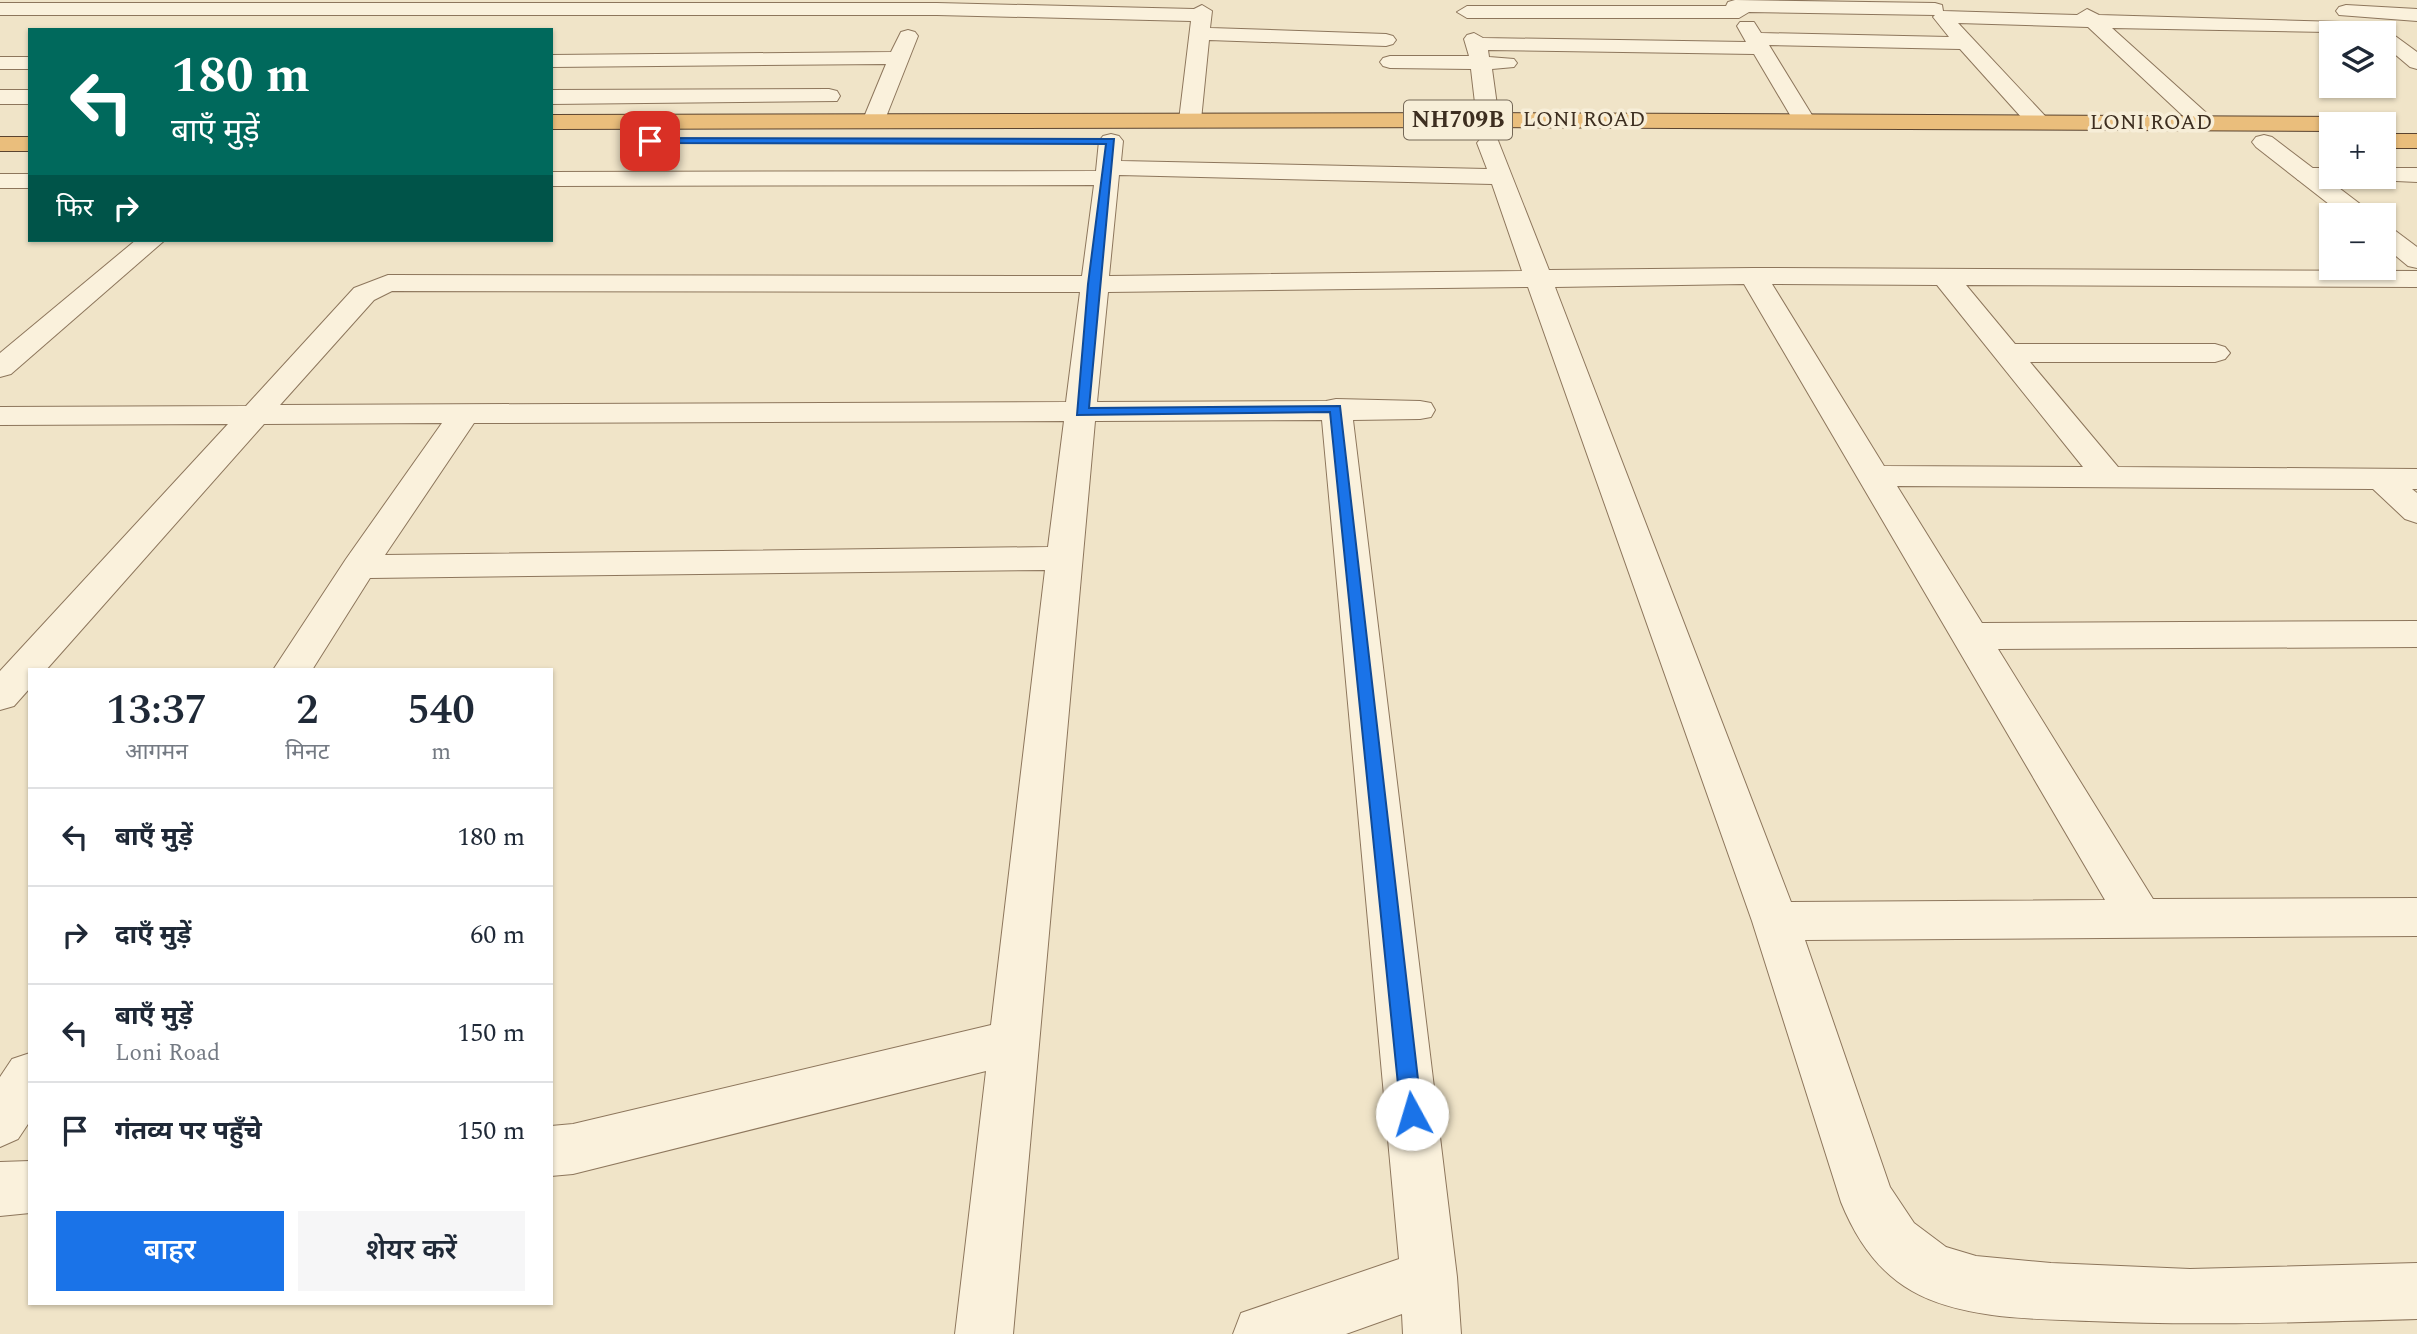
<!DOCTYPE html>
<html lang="hi">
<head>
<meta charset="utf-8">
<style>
	body { margin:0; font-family:Spectral,"Noto Sans Devanagari",serif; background:#f6f6f7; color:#1f2937; height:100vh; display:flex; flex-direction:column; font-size:26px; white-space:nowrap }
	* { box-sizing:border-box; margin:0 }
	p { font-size:23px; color:#747a83 }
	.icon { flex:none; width:38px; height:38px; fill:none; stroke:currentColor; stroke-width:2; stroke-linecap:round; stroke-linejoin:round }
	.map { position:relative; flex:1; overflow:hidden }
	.drawer { position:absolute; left:28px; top:668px; width:525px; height:637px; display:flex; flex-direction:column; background:#fff; border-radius:0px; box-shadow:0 2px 5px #0004 }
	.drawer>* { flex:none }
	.hud { position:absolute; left:28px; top:28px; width:525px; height:214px; border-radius:0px; box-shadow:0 2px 5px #0004; background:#00695c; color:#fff; overflow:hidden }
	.fabs { position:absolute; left:2319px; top:21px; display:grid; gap:14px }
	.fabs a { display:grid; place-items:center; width:77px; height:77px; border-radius:0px; background:#fff; box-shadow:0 2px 5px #0004; font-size:35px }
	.pin { position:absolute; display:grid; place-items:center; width:60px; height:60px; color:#fff; margin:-30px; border-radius:14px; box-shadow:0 4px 10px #0006 }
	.me { position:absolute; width:77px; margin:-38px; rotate:354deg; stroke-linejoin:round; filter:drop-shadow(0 0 5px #0008) }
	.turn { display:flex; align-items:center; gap:24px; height:147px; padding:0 28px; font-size:32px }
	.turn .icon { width:91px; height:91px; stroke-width:2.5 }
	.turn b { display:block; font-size:49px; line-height:60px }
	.then { display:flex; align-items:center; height:66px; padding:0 28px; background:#0003; gap:14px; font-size:26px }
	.eta { display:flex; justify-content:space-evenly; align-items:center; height:119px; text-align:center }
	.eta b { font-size:42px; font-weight:600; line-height:49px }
	.button { display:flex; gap:14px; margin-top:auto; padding:14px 28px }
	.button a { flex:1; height:80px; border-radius:0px; background:#1a73e8; color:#fff; font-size:28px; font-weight:600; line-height:80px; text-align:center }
	.button a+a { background:#f6f6f7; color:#1f2937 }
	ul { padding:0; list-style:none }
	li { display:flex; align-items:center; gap:21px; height:98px; padding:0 28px; border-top:2px solid #e0e1e3 }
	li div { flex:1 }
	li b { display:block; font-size:26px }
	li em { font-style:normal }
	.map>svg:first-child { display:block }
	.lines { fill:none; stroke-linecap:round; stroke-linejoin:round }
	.minor-casing { stroke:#8d765c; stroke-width:2 }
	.tertiary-casing { stroke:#8d765c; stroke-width:2 }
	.trunk-casing { stroke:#5b4430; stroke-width:2 }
	.minor { fill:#faf1dc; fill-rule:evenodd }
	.tertiary { fill:#faf1dc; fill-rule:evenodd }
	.trunk { fill:#eabe7c; fill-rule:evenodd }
	.route { fill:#1a73e8; stroke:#114b97; stroke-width:2 }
	.labels { text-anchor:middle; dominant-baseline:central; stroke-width:7; stroke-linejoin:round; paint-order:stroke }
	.far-street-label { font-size:21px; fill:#3d2e20; stroke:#f7eed8 }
	.shield { fill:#f7eed8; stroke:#756857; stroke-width:2 }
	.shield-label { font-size:23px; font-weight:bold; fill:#3d2e20 }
</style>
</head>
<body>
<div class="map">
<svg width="2417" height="1334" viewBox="0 0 2417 1334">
	<rect width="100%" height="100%" fill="#f0e4c8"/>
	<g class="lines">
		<defs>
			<g id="minor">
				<polygon points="1735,0 1935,3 1942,5 1943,11 2077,15 2087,9 2099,15 2377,23 2384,25 2387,30 2417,52 2417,69 2410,67 2384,45 2384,33 2112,28 2212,118 2215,123 2212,128 2196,128 2088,27 1958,23 2047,118 2050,123 2047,128 2031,128 1960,49 1769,45 1815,120 1812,125 1796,125 1754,54 1488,50 1489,57 1514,59 1517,63 1514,67 1492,69 1499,120 1496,125 1480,125 1477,120 1471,69 1390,68 1383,66 1380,62 1383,58 1390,56 1469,56 1464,39 1467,35 1474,33 1483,38 1746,42 1737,26 1740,22 1754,22 1761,33 1949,37 1933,17 1935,15 1749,12 1739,18 1467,18 1457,12 1467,6 1726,6 1728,2"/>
				<polygon points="0,3 937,3 1194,9 1202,5 1212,11 1210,28 1386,34 1393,36 1396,40 1393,44 1386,46 1209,40 1201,120 1198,125 1182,125 1179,120 1191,21 937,15 0,15"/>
				<polygon points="2346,5 2417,9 2417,21 2339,15 2336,11 2339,7"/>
				<polygon points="908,30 915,32 918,36 884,122 881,127 865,127 862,122 886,64 551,67 551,55 891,52 901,32"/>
				<rect x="0" y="57" width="30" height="12"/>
				<polygon points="829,89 837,91 840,96 837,101 551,104 551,90"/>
				<rect x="0" y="90" width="30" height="14"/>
				<path d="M1111 134 1119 136 1123 141 1121 161 1487 169 1477 143 1481 138H1497L1549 270 1753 268 2417 271V287L1966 285 2015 344H2215L2225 347 2230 353 2225 359 2215 362H2030L2118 467 2417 469V489H2412L2417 493V523L2405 519 2373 489 1897 486 1982 623 2417 621V647L1998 649 2153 899 2417 898V936L1805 940 1890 1187 1914 1223 1946 1247 1976 1256 2051 1263 2190 1269 2417 1263V1319C2307 1322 2198 1326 2089 1321 2034 1319 1961 1319 1912 1291 1877 1271 1856 1239 1841 1202L1752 921 1528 287 1108 292 1097 402 1326 401 1336 399 1420 401 1431 403 1435 410 1431 417 1420 419 1353 420 1457 1277 1461 1334H1403L1402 1314 1346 1334H1233L1241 1313 1399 1259 1322 420 1095 421 1013 1334H955L986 1071 573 1174 551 1176V1126L573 1124 991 1025 1045 570 370 578 312 670H273L346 559 442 423 264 424 46 670H30V688L14 706 0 710V671L228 424 0 425V407L246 406 354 288 388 275 1082 276 1094 185 551 186V172L1096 171 1099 141 1103 136ZM1119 175 1492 184 1522 271 1109 276ZM1744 284 2105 900 1791 902 1555 287ZM1772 284 1937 285 2083 467 1884 466ZM392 291 1080 292 1066 402 280 405 374 300ZM1064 421 1048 547 385 555 474 423Z"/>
				<polygon points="2307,168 2331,168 2331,177 2342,177 2331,182 2298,180 2295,175 2298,170"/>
				<polygon points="2384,168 2417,168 2417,182 2375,180 2373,177 2384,177"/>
				<rect x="0" y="174" width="30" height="14"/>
				<polygon points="136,240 165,240 11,374 0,377 0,353"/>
				<polygon points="30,1053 30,1121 18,1139 0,1147 0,1077 12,1059"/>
				<polygon points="30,1161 30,1213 0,1216 0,1162"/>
			</g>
			<g id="tertiary">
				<polygon points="2264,135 2272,137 2368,210 2371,215 2343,215 2256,147 2252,142 2256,137"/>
				<polygon points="2384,226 2393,229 2417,247 2417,268 2408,266 2384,246"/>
			</g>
			<g id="trunk">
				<polygon points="1488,113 2365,117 2373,119 2376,124 2331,124 2331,131 1488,127 551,129 551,115"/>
				<rect x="2384" y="134" width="33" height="14"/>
				<rect x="0" y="137" width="30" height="14"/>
			</g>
		</defs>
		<use href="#minor" class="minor-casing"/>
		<use href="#tertiary" class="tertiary-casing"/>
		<use href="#trunk" class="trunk-casing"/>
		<use href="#minor" class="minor"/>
		<use href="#tertiary" class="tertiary"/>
		<use href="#trunk" class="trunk"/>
	</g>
	<polygon class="route" points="650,138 1114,139 1089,408 1340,406 1422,1114 1419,1122 1412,1125 1404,1122 1401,1114 1330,412 1077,415 1088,284 1106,144 646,143 645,141"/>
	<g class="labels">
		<g class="far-street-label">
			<text x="1584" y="120">LONI ROAD</text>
			<text x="2151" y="123">LONI ROAD</text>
		</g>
		<rect class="shield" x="1404" y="100.5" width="108" height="39" rx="5"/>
		<g class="shield-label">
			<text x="1458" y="120">NH709B</text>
		</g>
	</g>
</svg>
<div class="fabs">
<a><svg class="icon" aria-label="layers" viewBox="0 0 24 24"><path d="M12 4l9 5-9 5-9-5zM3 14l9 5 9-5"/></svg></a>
<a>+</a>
<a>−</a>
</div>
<div class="pin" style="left:650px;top:141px;background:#d93025"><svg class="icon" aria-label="arrive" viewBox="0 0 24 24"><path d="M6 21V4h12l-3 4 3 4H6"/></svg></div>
<svg class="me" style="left:1412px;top:1114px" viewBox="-20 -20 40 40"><circle r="19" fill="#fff"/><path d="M0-13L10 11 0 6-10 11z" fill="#1a73e8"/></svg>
<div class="hud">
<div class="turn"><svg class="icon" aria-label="left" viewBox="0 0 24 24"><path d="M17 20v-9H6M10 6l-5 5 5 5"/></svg><div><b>180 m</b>बाएँ मुड़ें</div></div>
<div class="then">फिर<svg class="icon" aria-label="right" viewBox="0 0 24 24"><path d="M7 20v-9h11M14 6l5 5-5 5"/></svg></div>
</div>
<section class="drawer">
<div class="eta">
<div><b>13:37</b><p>आगमन</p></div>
<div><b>2</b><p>मिनट</p></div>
<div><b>540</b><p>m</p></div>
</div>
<ul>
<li><svg class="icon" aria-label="left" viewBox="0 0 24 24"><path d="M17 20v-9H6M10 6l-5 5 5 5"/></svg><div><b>बाएँ मुड़ें</b></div><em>180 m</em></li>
<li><svg class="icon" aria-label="right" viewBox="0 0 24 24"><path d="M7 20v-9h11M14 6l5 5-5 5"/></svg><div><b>दाएँ मुड़ें</b></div><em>60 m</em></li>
<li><svg class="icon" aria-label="left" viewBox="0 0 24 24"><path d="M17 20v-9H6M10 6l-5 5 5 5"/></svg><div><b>बाएँ मुड़ें</b><p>Loni Road</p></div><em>150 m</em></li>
<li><svg class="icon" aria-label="arrive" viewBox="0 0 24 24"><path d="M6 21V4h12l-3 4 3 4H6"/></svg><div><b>गंतव्य पर पहुँचे</b></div><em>150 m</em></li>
</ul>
<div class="button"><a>बाहर</a><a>शेयर करें</a></div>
</section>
</div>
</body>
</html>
